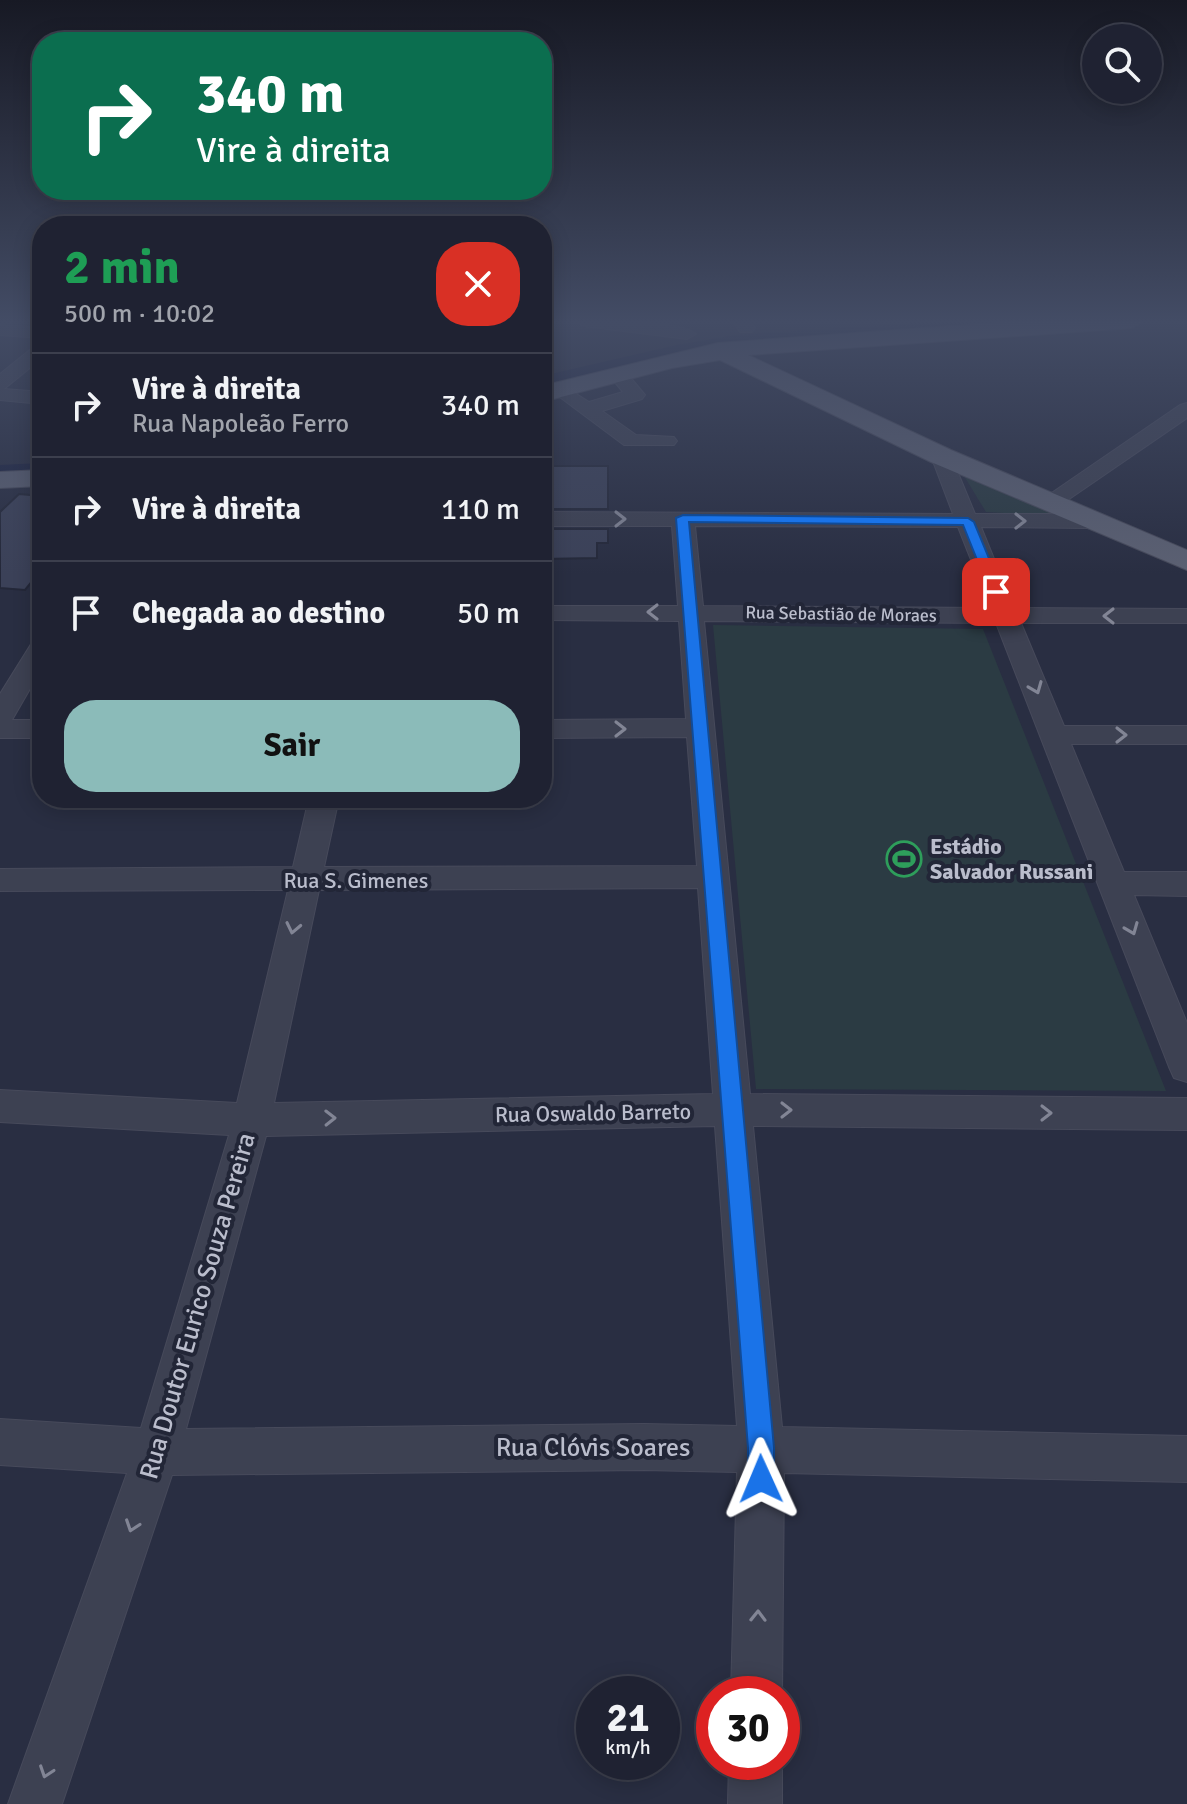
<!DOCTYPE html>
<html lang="pt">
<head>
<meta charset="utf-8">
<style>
	body { margin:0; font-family:Signika,sans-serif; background:#2c2f3e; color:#f1f3f6; height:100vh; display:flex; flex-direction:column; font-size:30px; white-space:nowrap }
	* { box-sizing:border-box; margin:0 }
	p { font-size:26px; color:#a1a4ac }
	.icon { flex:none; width:44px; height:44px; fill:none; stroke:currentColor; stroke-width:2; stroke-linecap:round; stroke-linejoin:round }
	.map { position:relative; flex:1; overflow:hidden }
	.sheet { position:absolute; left:32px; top:216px; width:520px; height:592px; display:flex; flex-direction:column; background:#1f2232; border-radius:32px; box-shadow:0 4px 20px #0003,0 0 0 2px #3c3f4d }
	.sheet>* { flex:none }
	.banner { position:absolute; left:32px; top:32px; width:520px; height:168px; border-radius:32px; box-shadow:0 4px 20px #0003,0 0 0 2px #3c3f4d; background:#0b6e4f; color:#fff; overflow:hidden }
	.controls { position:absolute; left:1082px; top:24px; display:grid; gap:16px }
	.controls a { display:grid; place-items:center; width:80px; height:80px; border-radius:50%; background:#1f2232; box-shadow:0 4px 20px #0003,0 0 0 2px #3c3f4d; font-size:40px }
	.speed { position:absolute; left:576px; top:1676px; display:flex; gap:16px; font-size:40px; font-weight:700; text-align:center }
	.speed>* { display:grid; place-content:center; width:104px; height:104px; border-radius:50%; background:#1f2232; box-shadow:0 4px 20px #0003,0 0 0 2px #3c3f4d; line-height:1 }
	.speed small { font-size:20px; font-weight:400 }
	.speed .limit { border:12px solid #d22; background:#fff; color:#111 }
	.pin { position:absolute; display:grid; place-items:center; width:68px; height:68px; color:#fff; margin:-34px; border-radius:16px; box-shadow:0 4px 12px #0006 }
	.me { position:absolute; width:88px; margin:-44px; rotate:359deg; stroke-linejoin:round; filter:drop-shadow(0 0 6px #0008) }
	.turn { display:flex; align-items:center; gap:28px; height:168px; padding:0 32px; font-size:36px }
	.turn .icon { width:104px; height:104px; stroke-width:2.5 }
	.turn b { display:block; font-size:56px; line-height:68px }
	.round { display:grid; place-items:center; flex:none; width:84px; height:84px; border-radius:32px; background:#2c2f3e }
	.headline { display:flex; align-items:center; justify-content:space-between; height:136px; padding:0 32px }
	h1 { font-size:48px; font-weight:700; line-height:60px; color:#1e9e55 }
	.button { display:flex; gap:16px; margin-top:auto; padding:16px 32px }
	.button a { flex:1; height:92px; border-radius:32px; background:#8bbbb9; color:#111; font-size:32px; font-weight:700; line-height:92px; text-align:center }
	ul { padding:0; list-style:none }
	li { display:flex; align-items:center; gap:24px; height:104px; padding:0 32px; border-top:2px solid #3c3f4d }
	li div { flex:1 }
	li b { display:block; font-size:30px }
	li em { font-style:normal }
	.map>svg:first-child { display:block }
	.green { fill:#2b3b43 }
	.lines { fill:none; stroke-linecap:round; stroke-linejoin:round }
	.canal { fill:#1c2340; fill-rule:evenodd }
	.building { fill:#3b4158; stroke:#242839; stroke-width:2 }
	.minor-casing { stroke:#474a5b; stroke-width:2 }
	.major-casing { stroke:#474a5b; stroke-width:2 }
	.minor { fill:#3d4152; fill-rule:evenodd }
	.major { fill:#5b6072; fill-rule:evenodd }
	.oneway { stroke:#828595 }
	.route { fill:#1a73e8; stroke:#114b97; stroke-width:2 }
	.labels { text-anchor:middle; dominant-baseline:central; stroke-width:8; stroke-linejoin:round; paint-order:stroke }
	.far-street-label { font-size:18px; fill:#babdcc; stroke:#222637 }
	.poi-label { font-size:22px; font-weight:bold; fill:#babdcc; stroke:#222637; text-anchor:start }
	.street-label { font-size:22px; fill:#babdcc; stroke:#222637 }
	.near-street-label { font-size:26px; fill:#babdcc; stroke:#222637 }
</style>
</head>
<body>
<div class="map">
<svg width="1187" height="1804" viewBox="0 0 1187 1804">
	<rect width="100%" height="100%" fill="#292e42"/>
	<g class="green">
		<polygon points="961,471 1064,516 986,512"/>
		<polygon points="713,625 983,629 1166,1091 756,1089"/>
	</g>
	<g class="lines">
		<g class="canal">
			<polygon points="947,321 1022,321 1015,325 736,343 677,353 542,386 542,376 677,345 736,335"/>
			<polygon points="42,463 42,473 0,475 0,465"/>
		</g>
	</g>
	<g class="building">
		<rect x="542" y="466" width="66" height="43"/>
		<polygon points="19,494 42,496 42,569 25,590 0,588 0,512"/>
		<polygon points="542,529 608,529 608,543 597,543 597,558 542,559"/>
	</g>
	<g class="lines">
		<defs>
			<g id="minor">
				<path d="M575 321C599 321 681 320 696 334L687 339 584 326Z"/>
				<polygon points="732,321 750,321 755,328 752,332 740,332"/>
				<polygon points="0,325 42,328 42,338 0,335"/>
				<polygon points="42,344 42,358 4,389 42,392 42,404 0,400 0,374 36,345"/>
				<polygon points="618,369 625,371 645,395 642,399 602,411 636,435 674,437 677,441 674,445 624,445 549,389 559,383 589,402 623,392 609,375"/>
				<polygon points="1187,403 1187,418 1056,508 1048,510 1037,503 1180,405"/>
				<path d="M941 450 951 456 975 514H1089L1100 521 1089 528 981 527 1014 608 1187 609V623H1021L1064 726H1187V744H1071L1124 872H1187V896L1134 895 1187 1023V1082L1174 1078 1169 1067 996 623 704 621 750 1094 1187 1098V1130L753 1126 782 1427 1187 1436V1482L784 1473 782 1696 731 1694 737 1472 644 1470 172 1475 62 1804H8L127 1473 0 1465V1419L141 1428 229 1135 0 1122V1090L237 1103 288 890 0 891V869L293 867 309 798H339L324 867 697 866 687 737 542 738V720L686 719 679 621 542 620V606H678L672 526H542V512L953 514 931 456ZM695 526 958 527 990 608 703 606ZM698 888 713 1094 274 1103 319 890ZM715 1126 737 1426 644 1424 186 1429 266 1136Z"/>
				<polygon points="42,638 42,668 12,720 42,720 42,738 0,738 0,694 33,641"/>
				<polygon points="782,1760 782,1804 728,1804 729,1762"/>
			</g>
			<g id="major">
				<polygon points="1022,321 1143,321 1132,328 748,355 951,450 1187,550 1187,570 931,462 720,360 672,368 542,402 542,386 718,343"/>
				<polygon points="42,470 42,486 0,488 0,472"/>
			</g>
		</defs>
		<use href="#minor" class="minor-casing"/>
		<use href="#major" class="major-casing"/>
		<use href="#minor" class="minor"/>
		<use href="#major" class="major"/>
	</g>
	<defs><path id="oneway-chevron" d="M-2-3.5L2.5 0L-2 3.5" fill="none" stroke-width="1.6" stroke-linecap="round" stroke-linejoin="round" transform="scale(2)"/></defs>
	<g class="oneway">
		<use href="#oneway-chevron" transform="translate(620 519)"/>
		<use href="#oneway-chevron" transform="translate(1020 521)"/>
		<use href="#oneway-chevron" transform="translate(653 612) rotate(180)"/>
		<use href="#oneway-chevron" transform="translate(1109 616) rotate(-180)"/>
		<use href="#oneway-chevron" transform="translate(1036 688) rotate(68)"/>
		<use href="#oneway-chevron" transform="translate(620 729)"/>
		<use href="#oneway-chevron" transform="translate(1121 735)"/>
		<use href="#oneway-chevron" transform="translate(293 928) rotate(102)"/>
		<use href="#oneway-chevron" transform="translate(1132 929) rotate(68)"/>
		<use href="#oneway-chevron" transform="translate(786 1110)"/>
		<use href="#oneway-chevron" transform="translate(1046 1113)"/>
		<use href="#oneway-chevron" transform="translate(330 1118) rotate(-1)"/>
		<use href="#oneway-chevron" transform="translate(132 1526) rotate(109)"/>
		<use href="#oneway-chevron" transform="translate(758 1616) rotate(-89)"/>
		<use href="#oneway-chevron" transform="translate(46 1772) rotate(109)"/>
	</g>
	<linearGradient id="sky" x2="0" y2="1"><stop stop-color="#171924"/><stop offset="0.56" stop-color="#434c65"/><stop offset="1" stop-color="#434c65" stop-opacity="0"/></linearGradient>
	<rect width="1187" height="574" fill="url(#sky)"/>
	<polygon class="route" points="683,515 968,518 974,522 1003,592 996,596 990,592 963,525 689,522 774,1448 774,1479 770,1488 761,1492 751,1488 748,1479 748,1448 676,518"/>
	<defs>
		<symbol id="stadium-ring" viewBox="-11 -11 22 22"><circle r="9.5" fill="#222637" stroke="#2e9e5b" stroke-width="1.5"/><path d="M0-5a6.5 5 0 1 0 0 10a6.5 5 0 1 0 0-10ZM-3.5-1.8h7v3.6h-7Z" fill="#2e9e5b"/></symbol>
	</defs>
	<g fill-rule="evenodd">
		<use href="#stadium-ring" x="884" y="839" width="40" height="40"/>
	</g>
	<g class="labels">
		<g class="far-street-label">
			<text transform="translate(841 614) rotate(1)">Rua Sebastião de Moraes</text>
		</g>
		<g class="poi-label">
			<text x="930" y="846">Estádio<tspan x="930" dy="25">Salvador Russani</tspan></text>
		</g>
		<g class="street-label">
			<text x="356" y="880">Rua S. Gimenes</text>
			<text transform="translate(593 1113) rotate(-1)">Rua Oswaldo Barreto</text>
		</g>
		<g class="near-street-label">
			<text transform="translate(198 1306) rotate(-74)">Rua Doutor Eurico Souza Pereira</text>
			<text x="593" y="1448">Rua Clóvis Soares</text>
		</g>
	</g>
</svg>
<div class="controls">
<a><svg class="icon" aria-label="search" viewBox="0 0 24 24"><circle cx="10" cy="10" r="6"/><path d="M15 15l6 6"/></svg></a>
</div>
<div class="speed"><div>21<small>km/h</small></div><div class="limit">30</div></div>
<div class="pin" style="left:996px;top:592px;background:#d93025"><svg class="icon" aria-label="arrive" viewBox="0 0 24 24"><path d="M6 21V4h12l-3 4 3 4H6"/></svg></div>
<svg class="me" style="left:761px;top:1479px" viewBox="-20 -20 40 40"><path d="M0-17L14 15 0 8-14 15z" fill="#1a73e8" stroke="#fff" stroke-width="4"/></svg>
<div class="banner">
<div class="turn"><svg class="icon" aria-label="right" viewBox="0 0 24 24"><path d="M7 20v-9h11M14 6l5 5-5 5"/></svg><div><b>340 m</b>Vire à direita</div></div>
</div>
<section class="sheet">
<div class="headline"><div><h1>2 min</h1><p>500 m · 10:02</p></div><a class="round" style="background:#d93025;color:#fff"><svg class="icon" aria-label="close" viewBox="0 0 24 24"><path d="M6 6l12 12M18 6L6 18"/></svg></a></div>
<ul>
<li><svg class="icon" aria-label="right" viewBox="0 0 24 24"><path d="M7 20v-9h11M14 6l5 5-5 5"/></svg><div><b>Vire à direita</b><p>Rua Napoleão Ferro</p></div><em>340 m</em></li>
<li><svg class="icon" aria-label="right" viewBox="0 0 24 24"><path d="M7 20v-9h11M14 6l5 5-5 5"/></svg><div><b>Vire à direita</b></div><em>110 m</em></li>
<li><svg class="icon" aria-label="arrive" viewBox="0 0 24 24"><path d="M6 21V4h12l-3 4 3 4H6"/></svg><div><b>Chegada ao destino</b></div><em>50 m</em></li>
</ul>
<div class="button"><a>Sair</a></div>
</section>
</div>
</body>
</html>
